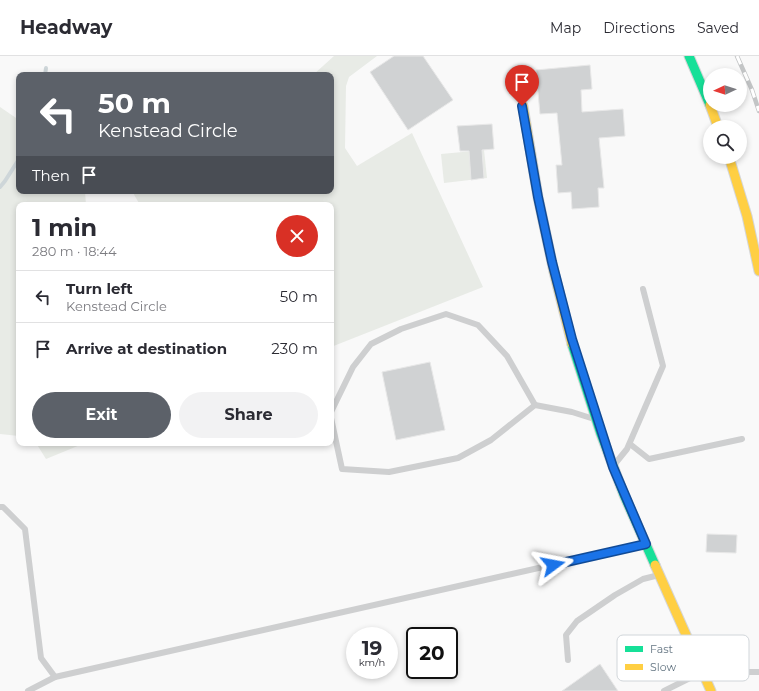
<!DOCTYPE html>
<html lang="en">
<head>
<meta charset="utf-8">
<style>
	body { margin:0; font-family:Montserrat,sans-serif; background:#f2f2f3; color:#2b2b33; height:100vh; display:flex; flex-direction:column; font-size:15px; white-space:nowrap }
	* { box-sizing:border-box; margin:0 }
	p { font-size:13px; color:#7c7c81 }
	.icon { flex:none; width:22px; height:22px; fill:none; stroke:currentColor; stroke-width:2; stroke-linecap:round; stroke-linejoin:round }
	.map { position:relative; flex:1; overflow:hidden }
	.panel { position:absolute; left:16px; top:146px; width:318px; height:244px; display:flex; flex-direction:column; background:#fff; border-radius:8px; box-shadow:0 2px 6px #0003 }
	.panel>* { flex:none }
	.hud { position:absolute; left:16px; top:16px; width:318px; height:122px; border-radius:8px; box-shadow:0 2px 6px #0003; background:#5c6169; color:#fff; overflow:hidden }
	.needle { width:26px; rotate:266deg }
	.controls { position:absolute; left:703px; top:12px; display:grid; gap:8px }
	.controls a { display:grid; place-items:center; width:44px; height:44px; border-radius:50%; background:#fff; box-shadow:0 2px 6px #0003; font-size:20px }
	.speed { position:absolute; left:346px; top:571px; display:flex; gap:8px; font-size:20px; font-weight:700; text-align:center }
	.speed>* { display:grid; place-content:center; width:52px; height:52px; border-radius:50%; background:#fff; box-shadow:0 2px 6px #0003; line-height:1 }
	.speed small { font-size:10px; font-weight:400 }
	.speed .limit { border:2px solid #111; border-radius:6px; background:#fff; color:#111 }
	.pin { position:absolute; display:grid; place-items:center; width:34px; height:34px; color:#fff; margin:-41px -17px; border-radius:50% 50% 50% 0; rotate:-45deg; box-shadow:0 0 4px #0007 }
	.pin .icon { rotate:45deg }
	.me { position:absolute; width:44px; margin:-22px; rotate:77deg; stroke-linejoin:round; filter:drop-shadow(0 0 3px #0008) }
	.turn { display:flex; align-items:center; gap:14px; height:84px; padding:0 16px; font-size:18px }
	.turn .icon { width:52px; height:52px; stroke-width:2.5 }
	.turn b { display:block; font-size:28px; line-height:34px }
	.then { display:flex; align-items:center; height:38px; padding:0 16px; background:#0003; gap:8px; font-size:15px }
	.round { display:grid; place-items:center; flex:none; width:42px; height:42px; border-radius:21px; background:#f2f2f3 }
	.summary { display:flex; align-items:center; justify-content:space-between; height:68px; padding:0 16px }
	h1 { font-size:24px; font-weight:700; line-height:30px }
	.cta { display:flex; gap:8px; margin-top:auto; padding:8px 16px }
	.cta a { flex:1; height:46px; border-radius:24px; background:#5c6169; color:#fff; font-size:16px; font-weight:700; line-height:46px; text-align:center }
	.cta a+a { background:#f2f2f3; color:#2b2b33 }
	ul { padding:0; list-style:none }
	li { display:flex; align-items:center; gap:12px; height:52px; padding:0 16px; border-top:1px solid #e1e1e2 }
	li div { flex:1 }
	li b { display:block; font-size:15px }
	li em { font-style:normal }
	header { display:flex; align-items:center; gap:24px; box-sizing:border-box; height:56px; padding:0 20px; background:#fff; border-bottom:1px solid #e1e1e2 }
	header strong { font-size:19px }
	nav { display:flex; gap:22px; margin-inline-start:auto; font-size:14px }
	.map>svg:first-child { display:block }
	.green { fill:#e8ebe6 }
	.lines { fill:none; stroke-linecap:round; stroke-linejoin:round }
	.stream { stroke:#ced6d9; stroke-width:4 }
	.building { fill:#d0d2d3; stroke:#e8e8e8 }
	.fast-casing { stroke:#d5d6d7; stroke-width:11 }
	.slow-casing { stroke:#d5d6d7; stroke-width:11 }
	.lane { stroke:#cecfd0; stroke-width:6 }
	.fast { stroke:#16e098; stroke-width:9 }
	.slow { stroke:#ffcf43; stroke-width:9 }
	.rail-casing { stroke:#c3c5c6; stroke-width:4.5 }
	.rail { stroke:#fff; stroke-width:3; stroke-dasharray:9; stroke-linecap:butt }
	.route-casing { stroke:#114b97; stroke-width:10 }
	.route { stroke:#1a73e8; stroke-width:7 }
	.key { fill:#fff; stroke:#d1d6da; stroke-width:1 }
	.key-label { font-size:11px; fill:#657683 }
</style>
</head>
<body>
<header>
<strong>Headway</strong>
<nav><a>Map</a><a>Directions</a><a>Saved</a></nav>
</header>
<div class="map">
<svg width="759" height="635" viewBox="0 0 759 635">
	<rect width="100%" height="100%" fill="#f9f9f9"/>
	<g class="green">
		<polygon points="334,0 377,0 349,21 346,30 345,92 357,110 412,77 483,231 331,291 331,149 140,149 132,135 331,135 331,19 313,19"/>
		<polygon points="0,51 19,64 19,135 85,135 86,149 19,149 19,380 0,378"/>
		<polygon points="484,94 487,122 444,127 441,98"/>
		<polygon points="36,387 85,387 46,403"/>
	</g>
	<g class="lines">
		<g class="stream">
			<polyline points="45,19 46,12"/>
			<polyline points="0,131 5,125 19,103"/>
		</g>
	</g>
	<g class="building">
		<polygon points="394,0 423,0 453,44 408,74 370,16"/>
		<polygon points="590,9 592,33 581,34 582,56 623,53 625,80 599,82 604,132 598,132 599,151 572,153 571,136 558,137 556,109 562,109 557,57 540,58 536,14"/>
		<polygon points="492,68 494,93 482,94 484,122 471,124 469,95 460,95 457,70"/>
		<polygon points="430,306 445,374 396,384 382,316"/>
		<polygon points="707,478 737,479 736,497 706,496"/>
		<polygon points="600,608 618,635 562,635"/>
	</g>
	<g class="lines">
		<defs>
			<g id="fast">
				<polyline points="689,0 710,49"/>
				<polyline points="572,288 601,378 624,439 655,509"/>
			</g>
			<g id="slow">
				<polyline points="710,49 718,71"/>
				<polyline points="523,50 538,141 554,216 572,288"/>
				<polyline points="729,101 747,160 759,215"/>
				<polyline points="655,509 711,635"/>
			</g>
		</defs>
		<use href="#fast" class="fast-casing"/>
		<use href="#slow" class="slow-casing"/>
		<g class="lane">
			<polyline points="331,356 353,311 371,288 401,273 446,258 478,269 507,300 535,349"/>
			<polyline points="331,362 342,413 389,416 458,402 491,384 535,349 572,356 594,363"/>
			<polyline points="630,388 649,403 742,383"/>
			<polyline points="614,409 627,393 663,310 643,233"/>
			<polyline points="0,451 3,451 25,473 41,602 55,621"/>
			<polyline points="568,604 566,579 577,565 615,539 643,523 659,519"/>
			<polyline points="28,635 55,621 645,488"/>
			<polyline points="664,635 702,616 759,616"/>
		</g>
		<use href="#fast" class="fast"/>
		<use href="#slow" class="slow"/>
		<defs>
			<polyline id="rail" points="737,0 752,34 759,55"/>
		</defs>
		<use href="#rail" class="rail-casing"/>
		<use href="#rail" class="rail"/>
	</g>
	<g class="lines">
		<defs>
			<polyline id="route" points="522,50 538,141 552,206 572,283 613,411 646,488 553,509"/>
		</defs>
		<use href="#route" class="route-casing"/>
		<use href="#route" class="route"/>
	</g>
	<rect x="617" y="579" width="132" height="46" rx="6" class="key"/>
	<rect x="625" y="590" width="18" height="6" fill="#16e098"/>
	<rect x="625" y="608" width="18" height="6" fill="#ffcf43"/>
	<g class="key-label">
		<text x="650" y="597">Fast</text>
		<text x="650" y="615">Slow</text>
	</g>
</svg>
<div class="controls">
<a><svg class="needle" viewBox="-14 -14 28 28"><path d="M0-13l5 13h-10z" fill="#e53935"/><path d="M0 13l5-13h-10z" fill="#7c7c81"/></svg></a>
<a><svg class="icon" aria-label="search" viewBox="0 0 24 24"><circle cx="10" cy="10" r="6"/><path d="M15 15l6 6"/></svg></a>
</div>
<div class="speed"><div>19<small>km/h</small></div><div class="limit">20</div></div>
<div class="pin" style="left:522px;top:50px;background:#d93025"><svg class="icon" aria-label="arrive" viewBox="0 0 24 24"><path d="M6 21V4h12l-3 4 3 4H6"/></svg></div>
<svg class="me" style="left:553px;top:509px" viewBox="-20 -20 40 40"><path d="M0-17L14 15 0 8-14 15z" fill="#1a73e8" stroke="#fff" stroke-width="4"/></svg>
<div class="hud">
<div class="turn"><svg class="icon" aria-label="left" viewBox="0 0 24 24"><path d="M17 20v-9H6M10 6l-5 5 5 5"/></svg><div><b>50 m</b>Kenstead Circle</div></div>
<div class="then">Then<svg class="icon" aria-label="arrive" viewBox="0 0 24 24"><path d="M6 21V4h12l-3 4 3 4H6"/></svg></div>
</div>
<section class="panel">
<div class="summary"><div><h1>1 min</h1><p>280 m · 18:44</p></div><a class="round" style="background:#d93025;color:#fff"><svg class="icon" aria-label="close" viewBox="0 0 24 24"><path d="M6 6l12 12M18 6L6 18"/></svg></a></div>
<ul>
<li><svg class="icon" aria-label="left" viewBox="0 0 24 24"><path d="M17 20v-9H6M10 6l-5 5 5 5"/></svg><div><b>Turn left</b><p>Kenstead Circle</p></div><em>50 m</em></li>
<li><svg class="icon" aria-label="arrive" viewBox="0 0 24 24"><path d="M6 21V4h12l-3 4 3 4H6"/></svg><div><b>Arrive at destination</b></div><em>230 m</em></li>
</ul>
<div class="cta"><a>Exit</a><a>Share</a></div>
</section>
</div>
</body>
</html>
